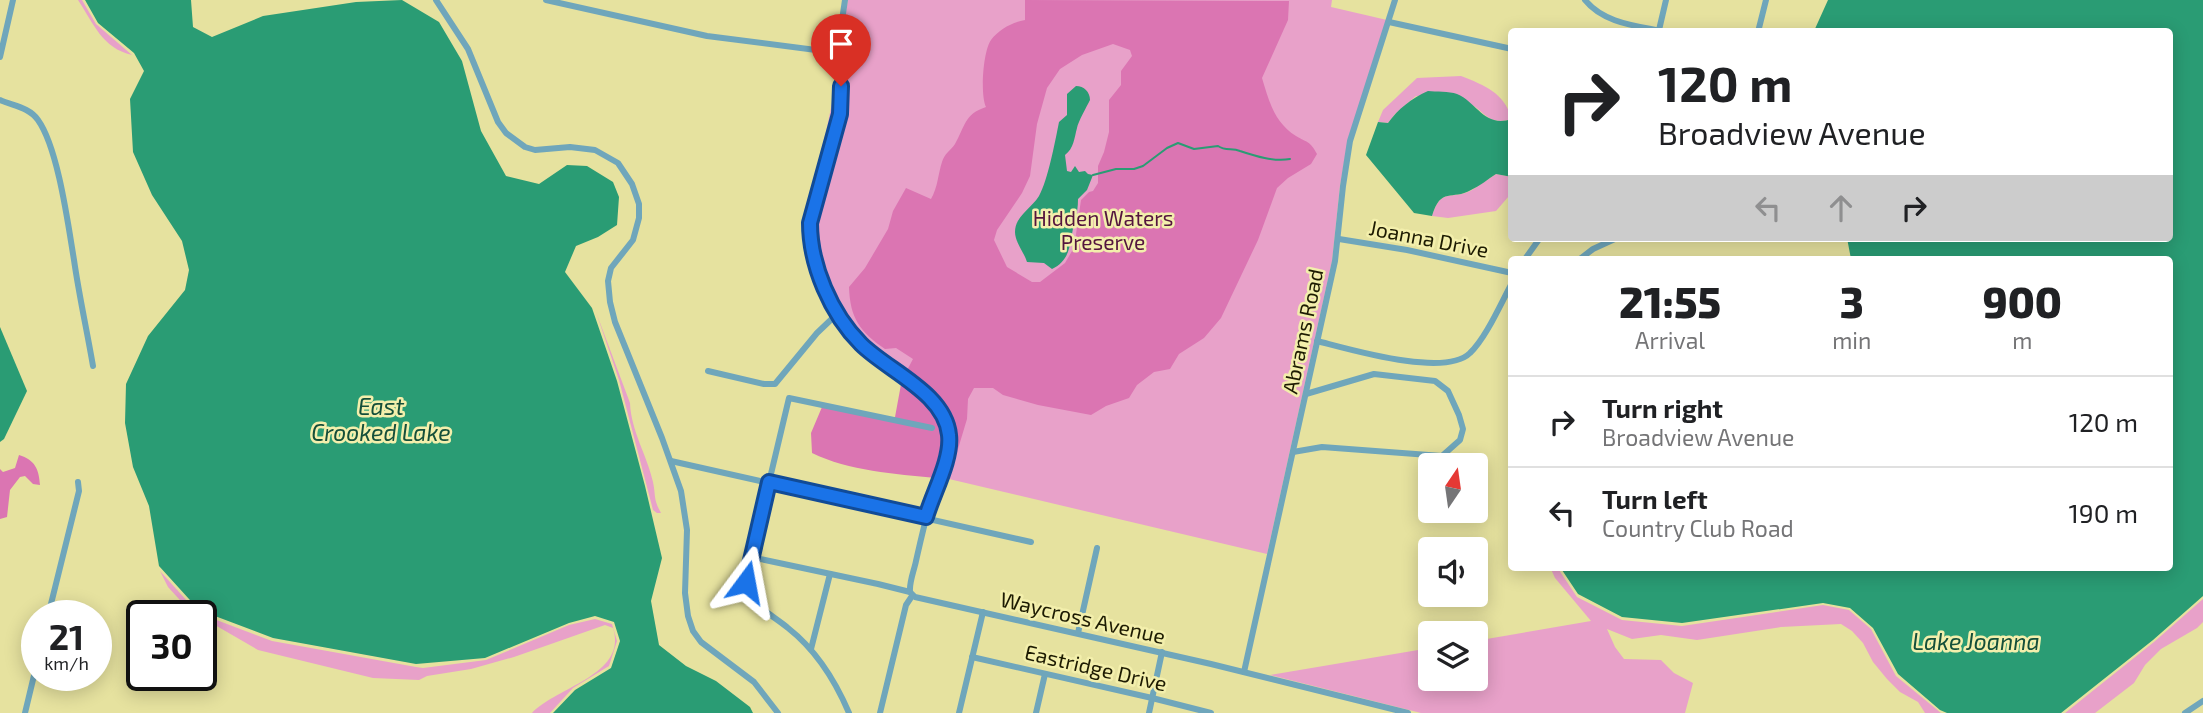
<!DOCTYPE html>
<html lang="en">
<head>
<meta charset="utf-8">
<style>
	body { margin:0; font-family:"Exo 2",sans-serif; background:#f2f2f2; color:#202124; height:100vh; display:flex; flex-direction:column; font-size:26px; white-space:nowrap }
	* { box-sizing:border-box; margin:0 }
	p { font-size:23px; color:#757577 }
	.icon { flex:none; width:38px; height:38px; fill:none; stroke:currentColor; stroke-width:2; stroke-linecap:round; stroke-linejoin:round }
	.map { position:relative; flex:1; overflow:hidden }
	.sheet { position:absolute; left:1508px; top:256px; width:665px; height:315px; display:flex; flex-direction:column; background:#fff; border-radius:7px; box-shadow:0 4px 18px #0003 }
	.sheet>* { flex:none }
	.banner { position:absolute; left:1508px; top:28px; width:665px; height:214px; border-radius:7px; box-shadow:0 4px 18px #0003; background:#fff; color:#202124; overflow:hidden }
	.needle { width:46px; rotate:13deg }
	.buttons { position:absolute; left:1418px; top:453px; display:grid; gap:14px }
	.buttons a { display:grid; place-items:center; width:70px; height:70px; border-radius:7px; background:#fff; box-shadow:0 4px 18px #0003; font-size:35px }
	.speed { position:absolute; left:21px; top:600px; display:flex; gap:14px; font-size:35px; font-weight:700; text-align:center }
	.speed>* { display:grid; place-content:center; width:91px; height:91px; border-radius:50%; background:#fff; box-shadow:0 4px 18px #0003; line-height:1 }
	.speed small { font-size:18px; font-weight:400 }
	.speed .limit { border:4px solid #111; border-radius:10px; background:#fff; color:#111 }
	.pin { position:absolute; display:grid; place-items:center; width:60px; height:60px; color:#fff; margin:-72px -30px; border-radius:50% 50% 50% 0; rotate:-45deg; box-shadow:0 0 7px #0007 }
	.pin .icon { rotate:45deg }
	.me { position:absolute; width:77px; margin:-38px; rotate:13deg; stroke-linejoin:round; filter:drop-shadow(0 0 5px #0008) }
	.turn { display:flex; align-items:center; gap:24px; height:147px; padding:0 35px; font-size:32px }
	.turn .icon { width:91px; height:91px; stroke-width:2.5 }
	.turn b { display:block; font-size:49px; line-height:60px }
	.lanes { display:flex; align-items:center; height:66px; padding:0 35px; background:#0003; justify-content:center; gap:35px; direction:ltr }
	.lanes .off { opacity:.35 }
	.eta { display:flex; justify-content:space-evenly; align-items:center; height:119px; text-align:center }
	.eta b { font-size:42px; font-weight:800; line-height:49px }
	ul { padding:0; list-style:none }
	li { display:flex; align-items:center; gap:21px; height:91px; padding:0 35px; border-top:2px solid #e0e0e0 }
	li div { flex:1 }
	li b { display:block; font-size:26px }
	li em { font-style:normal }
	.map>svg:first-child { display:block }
	.green { fill:#e8a1c9 }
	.forest { fill:#db75b2; fill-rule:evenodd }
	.water { fill:#2a9c74 }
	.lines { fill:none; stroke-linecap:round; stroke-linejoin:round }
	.stream { stroke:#2a9c74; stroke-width:2 }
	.minor { stroke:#6fa6bb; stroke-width:6 }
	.route-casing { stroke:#114b97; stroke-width:18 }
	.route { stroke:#1a73e8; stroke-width:12 }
	.labels { text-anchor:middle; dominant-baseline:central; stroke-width:5; stroke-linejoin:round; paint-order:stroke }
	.park-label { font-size:21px; fill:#54153e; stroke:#f3efac }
	.street-label { font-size:21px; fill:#1d1b02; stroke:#f3efac }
	.water-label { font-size:23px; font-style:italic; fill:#144f3a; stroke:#f3efac }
</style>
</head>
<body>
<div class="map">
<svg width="2203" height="713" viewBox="0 0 2203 713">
	<rect width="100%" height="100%" fill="#e6e29f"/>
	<g class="green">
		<path d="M78 0H82L96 24 132 55C102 48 94 24 78 0Z"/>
		<path d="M848 0H1332L1331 7 1387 20 1348 140 1340 186 1332 261 1267 554 949 479 965 410 908 369 905 374C891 364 874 354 862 341 834 311 813 265 813 223L842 114 843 27Z"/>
		<polygon points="838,74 837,113 808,222 807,203 826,132"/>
		<path d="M1461 76C1486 86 1503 92 1512 119 1486 127 1484 108 1467 103 1451 99 1432 99 1416 96L1395 114 1388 123 1378 122 1383 110 1417 78Z"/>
		<path d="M1496 174 1512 177 1509 196 1496 211 1448 218 1432 216C1441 186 1452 201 1472 190 1480 185 1488 179 1496 174Z"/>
		<path d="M596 312 630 403C631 431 647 455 653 482 656 496 653 499 661 513H657L653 510 619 380Z"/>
		<polygon points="1550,567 1557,567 1577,597 1622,620 1682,626 1823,605 1849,610 1871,629 1896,676 1941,713 1925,713 1918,702 1900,692 1887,679 1873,662 1863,643 1852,631 1841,624 1781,627 1697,640 1661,635 1632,639 1607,629 1615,647 1624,659 1661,660 1674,673 1693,683 1685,713 1421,713 1270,675 1430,648 1430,679 1475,679 1475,641 1591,621 1555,578"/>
		<path d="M160 571 198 613 272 641 416 667 423 668 486 660 569 625 595 619 612 624 617 641 609 666 573 688 550 713H532C556 687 628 675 613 628L605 625 514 657 471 669 427 676 419 680 373 678 258 650 189 610 168 587Z"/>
		<polygon points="2203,599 2203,622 2197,628 2161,649 2145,665 2134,683 2095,713 2065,713 2154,642"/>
	</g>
	<g class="forest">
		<path d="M1025 0 1289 1 1288 20 1262 78C1269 101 1274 122 1296 136 1308 143 1310 141 1317 154L1311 164 1288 178 1277 188 1258 240 1221 318 1204 338 1179 354 1170 369 1154 372 1137 385 1129 398 1106 406 1091 415 1038 405 1003 395 993 388H974L968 399 967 419 949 479 942 478C962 417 949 414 905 374L913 359 896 348 885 349C860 332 850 318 849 287L865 268 888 229 893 211 906 188 931 199C938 187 938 174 942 162 944 154 951 150 955 144 965 127 964 114 986 107 980 95 983 51 991 40 999 29 1013 22 1025 20ZM1113 44 1130 50 1132 56 1121 71V85L1109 100V132L1104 152 1098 166V183L1093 191 1089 192 1081 200 1075 241 1072 251 1065 263 1040 282H1032L1007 267 994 240 997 230 1022 193 1030 176 1037 124 1047 88 1060 69 1082 55Z"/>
		<path d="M902 379C945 410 955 427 936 478 895 474 849 471 812 453L811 433 822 407 881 418 895 417Z"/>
		<path d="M19 455C35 460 39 469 40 485L33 484 25 476 20 477 10 490 7 517 0 519V469L3 472 15 468Z"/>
	</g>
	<g class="water">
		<polygon points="85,0 191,0 193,27 212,37 263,16 356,2 402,0 439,22 462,61 481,131 506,176 539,184 567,165 587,166 613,182 619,197 617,225 598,237 576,246 565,272 592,308 617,381 645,486 662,558 651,601 659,645 686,666 716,681 750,707 753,713 553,713 575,690 611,668 620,641 614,622 595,616 569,623 485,658 416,664 273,638 199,610 159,566 149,506 133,467 125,423 126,384 148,336 185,290 189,270 182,241 152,195 133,152 130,99 144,71 134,53 98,23"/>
		<polygon points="1828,0 2203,0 2203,596 2153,640 2061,713 1947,713 1940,710 1898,674 1873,628 1850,608 1823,603 1682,623 1622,617 1578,594 1560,567 2170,567 2170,259 1851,259 1847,238 2170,238 2170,32 1814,31"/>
		<path d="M1076 86C1084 86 1090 92 1090 100 1087 106 1078 122 1077 128 1074 139 1074 148 1065 155L1067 171 1071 172 1075 166 1079 172 1085 171 1088 174 1093 175 1087 190 1078 199C1078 207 1077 213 1075 221 1069 240 1073 259 1052 269L1044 263 1027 262C1024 252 1015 242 1015 232 1015 216 1031 209 1039 196 1048 180 1055 142 1059 122L1067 115V94Z"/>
		<path d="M1428 91C1436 92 1449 91 1457 94 1478 103 1484 128 1512 119V177L1496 174C1488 179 1480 186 1471 190 1452 201 1441 186 1432 216L1414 213 1366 155 1378 122 1388 123C1398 109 1412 98 1428 91Z"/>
		<polygon points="0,327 27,391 4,439 0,442"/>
	</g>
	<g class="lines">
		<path class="stream" d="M1093 175 1116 169H1134L1143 166 1167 148 1178 143 1194 149 1218 146C1225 151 1232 148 1240 151 1255 156 1274 162 1290 159"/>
		<g class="minor">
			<polyline points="436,0 468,49 498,122 506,133 525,147 535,150 570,147 595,150 618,163 632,184 639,204 639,218 633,240 611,268 608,281 610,302 615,322 662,438 681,491 687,530 685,593 688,616 693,631 701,642 754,682 778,713"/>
			<polyline points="546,0 707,36 839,53"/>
			<path d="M845 0 841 27 840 114 810 223C810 264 833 320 865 347 890 369 939 393 948 427 954 450 940 473 933 494 926 516 921 539 916 561 914 571 909 582 910 592"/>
			<path d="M1585 0C1604 24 1639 26 1666 32"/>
			<polyline points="1389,22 1512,49"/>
			<polyline points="1659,30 1666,0"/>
			<polyline points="1758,32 1766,0"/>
			<polyline points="0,57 13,0"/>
			<path d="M0 100C13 106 29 107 38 120 58 148 68 224 74 260 79 295 87 331 93 366"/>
			<polyline points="1339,239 1407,250 1512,273"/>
			<polyline points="1525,259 1540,238"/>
			<polyline points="1580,259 1593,249 1617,238"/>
			<path d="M1317 341C1349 349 1445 378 1470 353 1486 338 1501 303 1512 283"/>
			<polyline points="708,371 764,384 775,384 817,333 838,313"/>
			<polyline points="1293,452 1322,447 1442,456 1460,440 1463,429 1459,415 1448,391 1435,381 1374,374 1306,394"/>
			<polyline points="671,461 1031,542"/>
			<polyline points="751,557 878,584 910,592 915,597 1211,664 1408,713"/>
			<polyline points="48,616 79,491 78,482"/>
			<polyline points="1078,633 1097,548"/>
			<polyline points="811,649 830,574"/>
			<polyline points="972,657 1152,698 1211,713"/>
			<polyline points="1244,672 1335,261 1343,186 1350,141 1395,0"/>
			<polyline points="25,713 37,663"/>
			<path d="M849 713C835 680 816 650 788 628 776 618 759 609 750 596 745 590 746 583 747 575L789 398 932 428"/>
			<polyline points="880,713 906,605 912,596"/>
			<polyline points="959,713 983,612"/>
			<polyline points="1036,713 1045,674"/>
			<polyline points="1149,713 1162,652"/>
			<polyline points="2185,713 2203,701"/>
		</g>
	</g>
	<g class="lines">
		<defs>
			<path id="route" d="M746 582 769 482 926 517C933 493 952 459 949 435 945 393 888 371 861 344 831 314 810 265 810 223L840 114 841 86"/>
		</defs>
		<use href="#route" class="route-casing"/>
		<use href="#route" class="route"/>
	</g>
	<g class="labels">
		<g class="park-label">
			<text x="1103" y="217">Hidden Waters<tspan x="1103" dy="24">Preserve</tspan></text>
		</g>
		<g class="street-label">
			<text transform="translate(1429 238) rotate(11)">Joanna Drive</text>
			<text transform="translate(1302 331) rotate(-78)">Abrams Road</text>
			<text transform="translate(1083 617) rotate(13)">Waycross Avenue</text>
			<text transform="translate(1096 667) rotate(13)">Eastridge Drive</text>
		</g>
		<g class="water-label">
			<text x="381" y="406">East<tspan x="381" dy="26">Crooked Lake</tspan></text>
			<text x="1976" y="641">Lake Joanna</text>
		</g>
	</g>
</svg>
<div class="buttons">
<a><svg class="needle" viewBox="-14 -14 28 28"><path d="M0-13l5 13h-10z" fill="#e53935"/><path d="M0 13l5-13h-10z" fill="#757577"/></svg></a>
<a><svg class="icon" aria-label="sound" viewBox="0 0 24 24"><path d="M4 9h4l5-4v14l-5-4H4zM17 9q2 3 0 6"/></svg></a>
<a><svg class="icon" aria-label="layers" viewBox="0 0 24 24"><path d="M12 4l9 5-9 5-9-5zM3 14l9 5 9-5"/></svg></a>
</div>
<div class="speed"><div>21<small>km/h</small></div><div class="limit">30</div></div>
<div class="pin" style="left:841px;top:86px;background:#d93025"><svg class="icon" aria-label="arrive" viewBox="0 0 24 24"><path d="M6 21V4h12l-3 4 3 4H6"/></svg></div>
<svg class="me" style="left:746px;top:582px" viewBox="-20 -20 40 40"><path d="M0-17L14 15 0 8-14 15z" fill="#1a73e8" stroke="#fff" stroke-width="4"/></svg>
<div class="banner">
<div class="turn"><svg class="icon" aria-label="right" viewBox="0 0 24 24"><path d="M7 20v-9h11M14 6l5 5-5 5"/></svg><div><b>120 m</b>Broadview Avenue</div></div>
<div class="lanes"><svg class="icon off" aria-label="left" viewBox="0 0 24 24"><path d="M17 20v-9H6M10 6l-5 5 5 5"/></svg><svg class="icon off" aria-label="ahead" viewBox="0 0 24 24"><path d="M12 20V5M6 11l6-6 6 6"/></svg><svg class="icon" aria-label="right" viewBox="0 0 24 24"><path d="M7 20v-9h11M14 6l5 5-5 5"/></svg></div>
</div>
<section class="sheet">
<div class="eta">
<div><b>21:55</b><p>Arrival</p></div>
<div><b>3</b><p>min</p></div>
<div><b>900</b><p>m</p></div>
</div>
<ul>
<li><svg class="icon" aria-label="right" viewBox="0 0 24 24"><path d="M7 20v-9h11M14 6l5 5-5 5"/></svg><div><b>Turn right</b><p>Broadview Avenue</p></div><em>120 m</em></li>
<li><svg class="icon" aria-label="left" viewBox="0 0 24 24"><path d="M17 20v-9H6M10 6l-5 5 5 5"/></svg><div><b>Turn left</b><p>Country Club Road</p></div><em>190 m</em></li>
</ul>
</section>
</div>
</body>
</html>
